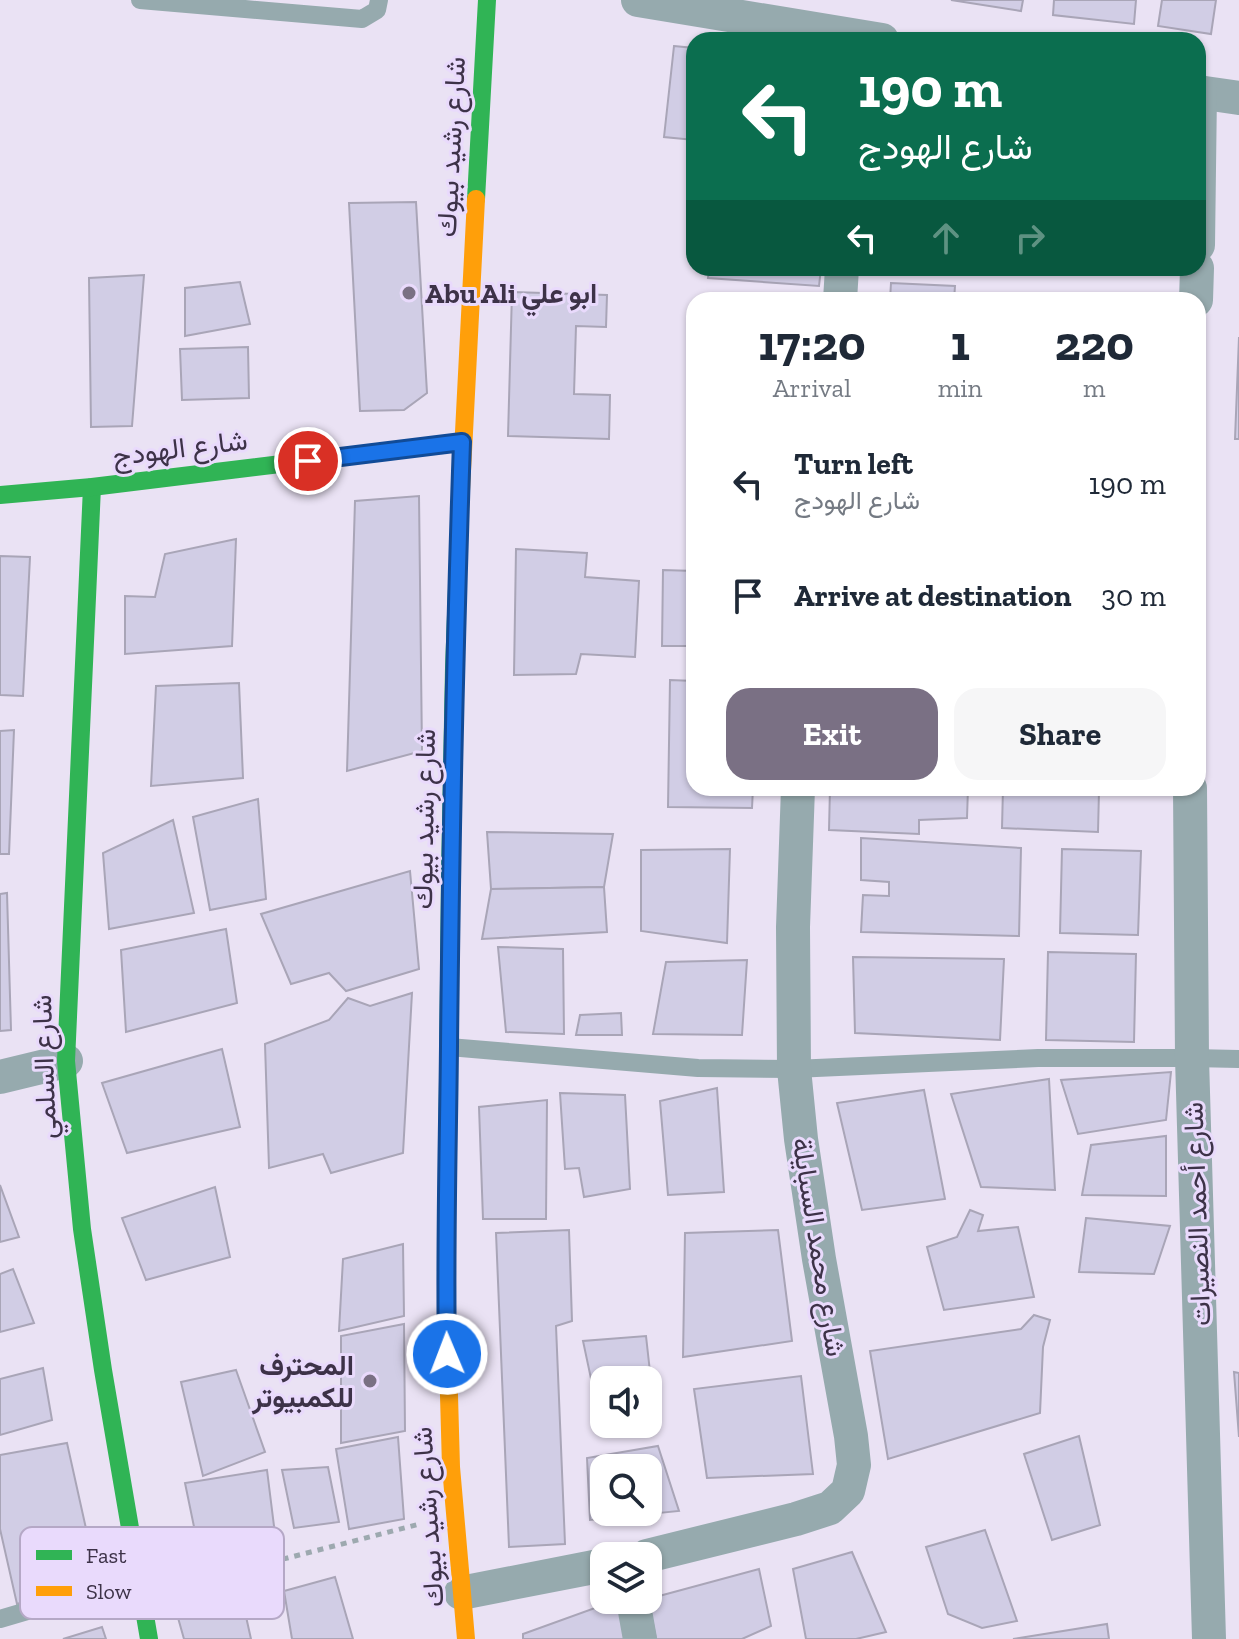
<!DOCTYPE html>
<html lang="en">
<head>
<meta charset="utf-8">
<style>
	body { margin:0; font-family:"Zilla Slab",Vazirmatn,serif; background:#f6f6f7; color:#1f2937; height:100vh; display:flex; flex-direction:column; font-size:30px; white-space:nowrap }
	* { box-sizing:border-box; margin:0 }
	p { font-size:26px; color:#747a83 }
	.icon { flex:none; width:44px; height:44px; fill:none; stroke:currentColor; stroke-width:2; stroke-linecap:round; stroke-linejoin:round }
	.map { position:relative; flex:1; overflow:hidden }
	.side { position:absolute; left:686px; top:292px; width:520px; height:504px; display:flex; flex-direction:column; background:#fff; border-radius:24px; box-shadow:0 2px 6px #0004 }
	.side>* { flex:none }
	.guide { position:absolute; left:686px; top:32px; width:520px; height:244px; border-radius:24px; box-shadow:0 2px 6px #0004; background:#0b6e4f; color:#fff; overflow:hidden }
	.fabs { position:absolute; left:590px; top:1366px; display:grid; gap:16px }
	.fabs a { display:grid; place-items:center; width:72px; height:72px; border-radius:16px; background:#fff; box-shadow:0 2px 6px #0004; font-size:40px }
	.pin { position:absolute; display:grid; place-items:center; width:68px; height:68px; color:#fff; margin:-34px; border:4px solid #fff; border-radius:50%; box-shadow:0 2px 8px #0007 }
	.me { position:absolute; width:88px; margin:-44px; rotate:359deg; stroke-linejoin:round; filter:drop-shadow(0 0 6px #0008) }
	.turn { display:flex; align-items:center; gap:28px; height:168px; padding:0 40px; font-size:36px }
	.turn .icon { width:104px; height:104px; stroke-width:2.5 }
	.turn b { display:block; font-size:56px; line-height:68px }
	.lanes { display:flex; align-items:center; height:76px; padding:0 40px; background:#0003; justify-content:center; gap:40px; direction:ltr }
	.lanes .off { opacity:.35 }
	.eta { display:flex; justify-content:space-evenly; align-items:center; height:136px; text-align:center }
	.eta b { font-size:48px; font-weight:700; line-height:56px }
	.button { display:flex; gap:16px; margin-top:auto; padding:16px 40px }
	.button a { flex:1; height:92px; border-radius:24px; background:#7a7084; color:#fff; font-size:32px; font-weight:700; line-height:92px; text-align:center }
	.button a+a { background:#f6f6f7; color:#1f2937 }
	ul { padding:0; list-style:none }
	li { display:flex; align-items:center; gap:24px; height:112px; padding:0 40px }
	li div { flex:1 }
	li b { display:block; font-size:30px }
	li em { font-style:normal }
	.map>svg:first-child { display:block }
	.building { fill:#d1cde5; stroke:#a9a5b7; stroke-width:2; fill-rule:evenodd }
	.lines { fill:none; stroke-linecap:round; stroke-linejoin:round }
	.path { stroke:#9da9af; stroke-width:5; stroke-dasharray:6 6; stroke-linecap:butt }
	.lane { stroke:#96aaae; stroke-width:18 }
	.street { stroke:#96aaae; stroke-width:34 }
	.fast { stroke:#30b455; stroke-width:18 }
	.slow { stroke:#ff9f0a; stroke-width:18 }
	.route-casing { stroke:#114b97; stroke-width:20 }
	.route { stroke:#1a73e8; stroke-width:14 }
	.poi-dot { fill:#7a7084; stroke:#e9dafc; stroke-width:3 }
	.labels { text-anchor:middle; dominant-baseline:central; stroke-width:6; stroke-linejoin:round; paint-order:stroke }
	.street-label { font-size:28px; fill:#3d3248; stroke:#e9dafc }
	.poi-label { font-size:28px; font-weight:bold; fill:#3d3248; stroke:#e9dafc; text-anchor:start }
	.key { fill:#e9dafc; stroke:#b5a8c6; stroke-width:2 }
	.key-label { font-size:22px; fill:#3d3248 }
</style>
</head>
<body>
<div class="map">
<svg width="1239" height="1639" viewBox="0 0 1239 1639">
	<rect width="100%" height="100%" fill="#eae2f4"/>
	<g class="building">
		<polygon points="951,0 1023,0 1021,11"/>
		<polygon points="1054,0 1136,0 1134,24 1053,15"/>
		<polygon points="1162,0 1216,0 1211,34 1158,26"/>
		<polygon points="674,46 694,48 694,140 664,137"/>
		<polygon points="416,202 427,393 404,410 360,411 349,203"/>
		<polygon points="709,268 821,268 819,286 708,278"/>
		<polygon points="1094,268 1154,268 1153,274 1094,272"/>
		<polygon points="144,275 132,426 91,427 89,278"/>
		<polygon points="240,282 250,324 185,336 185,288"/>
		<polygon points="891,283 955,286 954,300 890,300"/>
		<polygon points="512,292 607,295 606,327 576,326 574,394 610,395 609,439 508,436"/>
		<polygon points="1239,337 1239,439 1235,439"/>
		<polygon points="248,347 249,398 182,400 180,349"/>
		<polygon points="419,496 422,751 347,771 355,501"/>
		<polygon points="236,539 232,646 125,654 125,596 155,597 165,554"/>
		<polygon points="516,549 587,553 585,577 639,581 635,657 581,654 576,674 514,675"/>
		<polygon points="0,556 30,557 23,696 0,695"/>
		<polygon points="663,570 694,571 694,646 662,646"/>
		<polygon points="670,680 694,681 694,788 753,788 752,808 668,807"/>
		<polygon points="239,683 243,778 151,786 156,686"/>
		<polygon points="14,730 9,854 0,854 0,731"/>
		<polygon points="830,788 968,788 967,818 919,820 919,834 829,830"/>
		<polygon points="1003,788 1080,788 1080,791 1099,791 1098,832 1002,828"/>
		<polygon points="258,799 266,899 210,910 193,817"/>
		<polygon points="173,820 194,913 109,929 103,853"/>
		<polygon points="487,832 613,834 604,887 491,889"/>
		<polygon points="861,838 1021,848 1019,936 861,932 863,895 889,896 889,882 861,880"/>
		<polygon points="730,849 727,943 641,931 641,850"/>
		<polygon points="1062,849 1141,851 1138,935 1060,933"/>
		<polygon points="410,871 419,969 346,991 329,973 291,984 261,914"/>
		<polygon points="604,887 607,932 482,939 491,889"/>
		<polygon points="7,893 11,1030 0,1031 0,894"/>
		<polygon points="226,929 237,1003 126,1032 121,950"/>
		<polygon points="498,947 563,949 564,1034 506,1032"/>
		<polygon points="1048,952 1136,954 1134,1042 1046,1040"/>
		<polygon points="853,957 1004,959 1000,1040 855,1033"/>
		<polygon points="747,960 742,1035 653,1034 666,962"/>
		<polygon points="412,993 403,1153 331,1173 323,1154 269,1168 265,1044 329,1020 348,998 370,1006"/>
		<polygon points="621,1013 622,1035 576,1035 580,1015"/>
		<polygon points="222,1049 240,1127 127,1153 102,1083"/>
		<polygon points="1171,1072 1166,1120 1078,1134 1061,1080"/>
		<polygon points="1049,1079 1055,1190 981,1187 951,1094"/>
		<polygon points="717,1088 724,1192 668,1195 660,1101"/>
		<polygon points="924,1090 945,1199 862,1210 837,1103"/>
		<polygon points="560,1093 625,1095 630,1189 584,1197 579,1168 565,1169"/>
		<polygon points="547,1100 546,1219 483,1219 479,1107"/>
		<polygon points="1166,1136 1166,1196 1082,1195 1091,1145"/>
		<polygon points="0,1185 19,1237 0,1242"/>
		<polygon points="215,1187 230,1257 146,1280 122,1218"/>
		<polygon points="970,1210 983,1215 978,1231 1018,1227 1034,1297 944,1310 927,1247 957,1237"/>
		<polygon points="1086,1218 1170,1226 1154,1274 1079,1272"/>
		<polygon points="569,1230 572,1321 556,1326 565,1544 509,1547 496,1233"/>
		<polygon points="778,1230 792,1341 683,1357 685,1233"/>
		<polygon points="403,1244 404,1316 339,1331 343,1259"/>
		<polygon points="13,1269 34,1323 0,1332 0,1274"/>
		<polygon points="1034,1315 1050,1320 1043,1347 1040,1413 888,1459 870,1351 1021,1329"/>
		<polygon points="404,1324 405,1431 341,1443 341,1336"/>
		<polygon points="646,1336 654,1408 648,1409 648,1380 604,1380 604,1420 600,1421 583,1341"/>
		<polygon points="43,1368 52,1420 0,1435 0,1379"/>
		<polygon points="236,1370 265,1452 203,1476 181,1382"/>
		<polygon points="1234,1372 1239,1373 1239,1437"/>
		<polygon points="801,1376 813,1474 707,1478 694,1389"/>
		<polygon points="1079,1436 1100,1525 1052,1540 1024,1454"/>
		<polygon points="398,1437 404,1519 349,1529 336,1449"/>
		<polygon points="67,1443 97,1578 17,1604 0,1529 0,1455"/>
		<path d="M658 1446 679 1511 590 1520 587 1458ZM604 1468H648V1512H604Z"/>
		<polygon points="328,1467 339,1522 294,1528 282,1470"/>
		<polygon points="267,1470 275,1534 199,1551 185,1483"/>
		<polygon points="985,1530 1017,1621 982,1628 948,1614 926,1547"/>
		<polygon points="852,1552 886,1632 856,1639 806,1639 793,1569"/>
		<polygon points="759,1569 771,1626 742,1639 656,1639 648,1599"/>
		<polygon points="335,1577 353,1639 292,1639 284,1591"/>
		<polygon points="239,1585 251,1639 184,1639 173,1600"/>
		<polygon points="617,1600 628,1639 523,1639 523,1634"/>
		<polygon points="1107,1624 1109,1639 1013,1639"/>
		<polygon points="102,1627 106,1639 63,1639"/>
	</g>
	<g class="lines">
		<polyline class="path" points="178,1586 420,1524"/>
		<g class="lane">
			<polyline points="140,0 362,19 377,10 379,0"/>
			<polyline points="449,1047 698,1068 794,1069 1038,1058 1192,1058 1239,1059"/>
			<polyline points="0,1619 139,1578"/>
		</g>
		<g class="street">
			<polyline points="638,0 882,40"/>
			<polyline points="1198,92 1239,98"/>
			<polyline points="1198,245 1200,92"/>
			<polyline points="840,300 842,268"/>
			<polyline points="1196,300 1197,268"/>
			<polyline points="1190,788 1192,1058 1209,1639"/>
			<polyline points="0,1077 66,1061"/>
			<polyline points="647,1556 796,1519 830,1508 848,1491 854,1465 851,1436 819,1259 801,1139 794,1069 793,927 798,788"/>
			<polyline points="461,1593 604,1565"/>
			<polyline points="633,1600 640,1639"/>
		</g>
		<g class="fast">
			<polyline points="476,199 487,0"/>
			<polyline points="92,487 66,1061 82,1229 103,1370 149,1639"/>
			<polyline points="0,495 92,487 462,442"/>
			<polyline points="446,1288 450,877 454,668 460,510"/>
		</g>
		<g class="slow">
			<polyline points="460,510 476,199"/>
			<polyline points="446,1288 451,1467 466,1639"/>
		</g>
	</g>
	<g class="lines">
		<defs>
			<path id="route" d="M308 461 462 442C455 643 451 845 449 1046 448 1149 445 1251 447 1354"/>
		</defs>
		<use href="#route" class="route-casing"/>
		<use href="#route" class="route"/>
	</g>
	<g class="poi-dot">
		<circle cx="409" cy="293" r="8"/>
		<circle cx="370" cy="1381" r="8"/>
	</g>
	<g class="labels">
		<g class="street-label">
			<text transform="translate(451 147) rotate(-87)">شارع رشيد بيوك</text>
			<text transform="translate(180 448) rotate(-7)">شارع الهودج</text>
			<text transform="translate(424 819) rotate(-89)">شارع رشيد بيوك</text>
			<text transform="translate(44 1067) rotate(-92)">شارع السلمي</text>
			<text transform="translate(1197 1214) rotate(-92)">شارع أحمد النصيرات</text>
			<text transform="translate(819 1247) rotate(81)">شارع محمد السبايلة</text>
			<text transform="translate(428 1517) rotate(-94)">شارع رشيد بيوك</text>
		</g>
		<g class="poi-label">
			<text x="425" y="293">Abu Ali ابو علي</text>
			<text x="354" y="1365" text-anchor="end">المحترف<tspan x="354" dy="32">للكمبيوتر</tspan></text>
		</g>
	</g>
	<rect x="20" y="1527" width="264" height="92" rx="12" class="key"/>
	<rect x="36" y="1550" width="36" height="10" fill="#30b455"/>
	<rect x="36" y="1586" width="36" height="10" fill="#ff9f0a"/>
	<g class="key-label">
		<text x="86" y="1563">Fast</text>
		<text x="86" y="1599">Slow</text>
	</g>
</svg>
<div class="fabs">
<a><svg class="icon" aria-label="sound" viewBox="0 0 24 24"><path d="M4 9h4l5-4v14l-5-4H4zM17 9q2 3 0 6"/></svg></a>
<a><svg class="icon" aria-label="search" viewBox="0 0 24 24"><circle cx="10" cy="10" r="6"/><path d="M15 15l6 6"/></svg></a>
<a><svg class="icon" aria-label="layers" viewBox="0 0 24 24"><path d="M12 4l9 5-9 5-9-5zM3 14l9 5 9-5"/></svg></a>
</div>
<div class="pin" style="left:308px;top:461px;background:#d93025"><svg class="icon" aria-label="arrive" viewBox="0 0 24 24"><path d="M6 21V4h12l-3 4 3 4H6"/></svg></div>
<svg class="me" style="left:447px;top:1354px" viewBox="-20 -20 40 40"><circle r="17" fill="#1a73e8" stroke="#fff" stroke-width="3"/><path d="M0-11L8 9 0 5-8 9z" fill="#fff"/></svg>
<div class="guide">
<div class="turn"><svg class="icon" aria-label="left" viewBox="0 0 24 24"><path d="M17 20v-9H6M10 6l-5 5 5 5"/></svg><div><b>190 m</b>شارع الهودج</div></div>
<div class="lanes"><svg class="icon" aria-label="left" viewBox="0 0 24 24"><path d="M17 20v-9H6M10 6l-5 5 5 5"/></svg><svg class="icon off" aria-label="ahead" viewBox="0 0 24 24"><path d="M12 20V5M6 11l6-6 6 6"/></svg><svg class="icon off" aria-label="right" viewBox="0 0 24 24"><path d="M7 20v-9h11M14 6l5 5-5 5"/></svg></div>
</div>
<section class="side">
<div class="eta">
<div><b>17:20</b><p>Arrival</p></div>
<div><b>1</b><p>min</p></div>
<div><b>220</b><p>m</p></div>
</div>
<ul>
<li><svg class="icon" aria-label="left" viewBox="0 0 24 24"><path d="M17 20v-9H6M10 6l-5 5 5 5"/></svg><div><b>Turn left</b><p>شارع الهودج</p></div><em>190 m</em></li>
<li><svg class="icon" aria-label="arrive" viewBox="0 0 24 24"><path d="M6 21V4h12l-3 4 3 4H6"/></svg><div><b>Arrive at destination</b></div><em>30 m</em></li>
</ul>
<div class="button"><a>Exit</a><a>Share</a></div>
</section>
</div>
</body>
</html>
